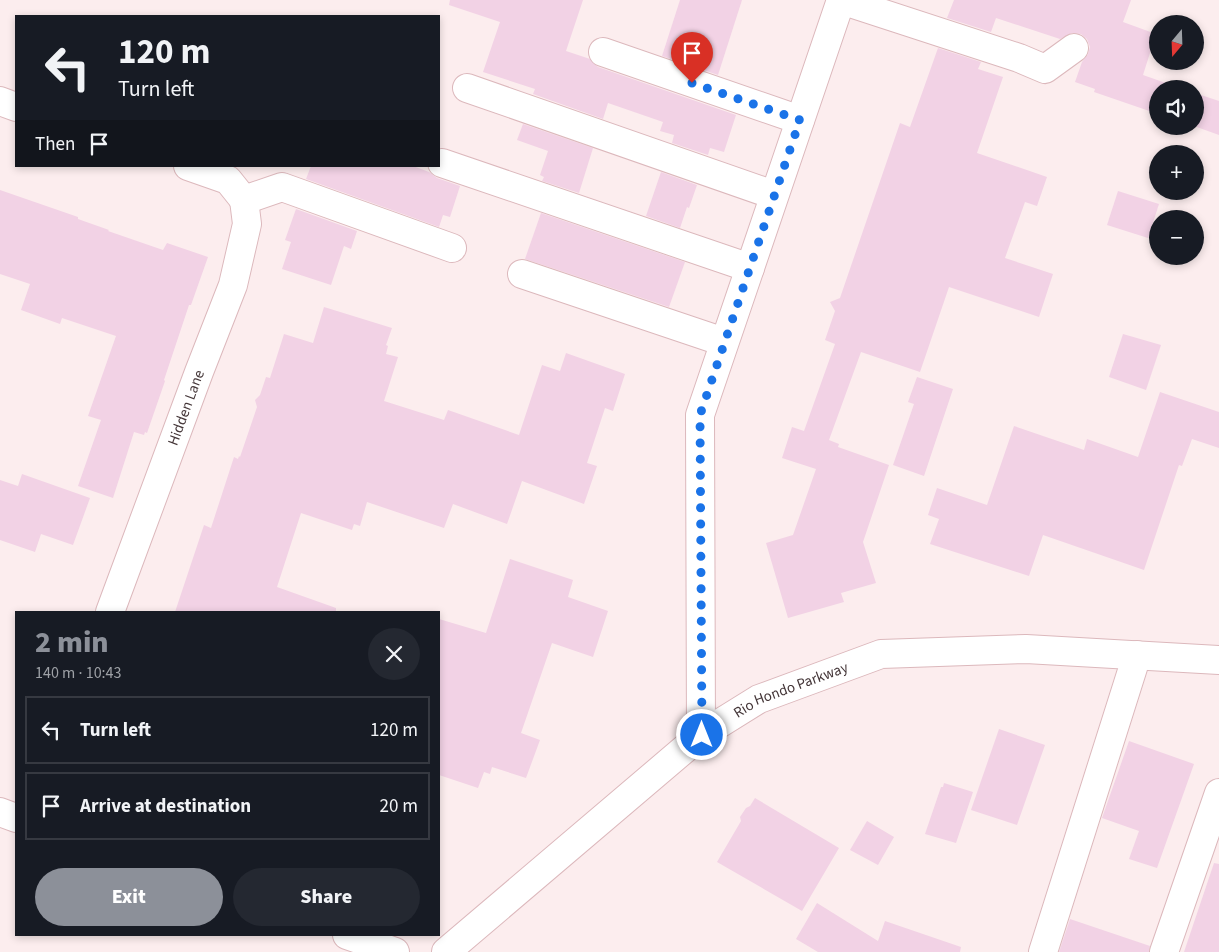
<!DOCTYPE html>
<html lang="en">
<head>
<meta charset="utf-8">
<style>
	body { margin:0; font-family:"Source Sans 3",sans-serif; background:#242831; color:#f1f3f6; height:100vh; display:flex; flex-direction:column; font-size:19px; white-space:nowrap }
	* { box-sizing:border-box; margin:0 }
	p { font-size:16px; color:#9ea1a6 }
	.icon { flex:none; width:28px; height:28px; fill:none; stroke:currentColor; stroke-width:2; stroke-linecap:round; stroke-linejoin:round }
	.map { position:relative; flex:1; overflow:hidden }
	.sheet { position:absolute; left:15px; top:611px; width:425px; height:325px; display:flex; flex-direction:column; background:#171b24; border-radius:0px; box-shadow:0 2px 8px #0003 }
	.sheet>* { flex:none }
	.hud { position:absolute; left:15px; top:15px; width:425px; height:152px; border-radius:0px; box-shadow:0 2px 8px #0003; background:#171b24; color:#f1f3f6; overflow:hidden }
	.needle { width:32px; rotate:199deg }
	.buttons { position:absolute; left:1149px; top:15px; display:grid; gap:10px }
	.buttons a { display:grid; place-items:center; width:55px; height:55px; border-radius:50%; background:#171b24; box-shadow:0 2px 8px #0003; font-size:25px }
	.pin { position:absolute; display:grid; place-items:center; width:42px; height:42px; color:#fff; margin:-51px -21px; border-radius:50% 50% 50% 0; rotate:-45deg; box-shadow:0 0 5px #0007 }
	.pin .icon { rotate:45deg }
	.me { position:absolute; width:55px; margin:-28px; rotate:0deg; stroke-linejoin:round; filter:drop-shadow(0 0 4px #0008) }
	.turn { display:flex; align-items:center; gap:18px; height:105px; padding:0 20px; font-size:22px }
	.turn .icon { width:65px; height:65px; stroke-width:2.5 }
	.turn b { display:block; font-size:35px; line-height:42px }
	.then { display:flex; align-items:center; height:48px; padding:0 20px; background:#0003; gap:10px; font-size:19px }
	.round { display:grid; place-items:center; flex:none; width:52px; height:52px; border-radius:26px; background:#242831 }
	.summary { display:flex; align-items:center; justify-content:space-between; height:85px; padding:0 20px }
	h1 { font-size:30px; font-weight:800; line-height:38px; color:#8c9099 }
	.primary-button { display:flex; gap:10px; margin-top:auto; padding:10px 20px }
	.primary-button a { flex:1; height:58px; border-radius:30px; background:#8c9099; color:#fff; font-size:20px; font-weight:800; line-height:58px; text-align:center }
	.primary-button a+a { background:#242831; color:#f1f3f6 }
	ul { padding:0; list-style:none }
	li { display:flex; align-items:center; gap:15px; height:68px; margin:0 10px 8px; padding:0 10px; border:2px solid #363941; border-radius:0px }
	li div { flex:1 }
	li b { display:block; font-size:19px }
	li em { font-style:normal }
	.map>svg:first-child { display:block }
	.building { fill:#f2d2e5 }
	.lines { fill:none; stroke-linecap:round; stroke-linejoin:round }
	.minor-casing { stroke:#dcb8bc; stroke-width:30 }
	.minor { stroke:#fff; stroke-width:28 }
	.route { stroke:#1a73e8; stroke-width:9; stroke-dasharray:0 16.2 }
	.labels { text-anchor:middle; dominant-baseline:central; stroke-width:4; stroke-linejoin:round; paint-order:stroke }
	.street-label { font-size:15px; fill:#443638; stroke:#fff }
</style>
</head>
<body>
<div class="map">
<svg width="1219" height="952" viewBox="0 0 1219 952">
	<rect width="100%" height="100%" fill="#fcedee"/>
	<g class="building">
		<polygon points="450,0 583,0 566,51 590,59 598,67 736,115 724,152 710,148 708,155 672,143 674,135 660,131 663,122 608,103 603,119 533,94 535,89 483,72 500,22 449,5"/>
		<polygon points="680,0 742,0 718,75 662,56"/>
		<polygon points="954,0 1131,0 1123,22 1156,34 1143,75 1183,89 1158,89 1158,114 1094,92 1095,89 1075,82 1082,62 1088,54 1090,47 1087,39 1081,34 1072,33 1060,39 996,18 991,32 947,18"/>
		<polygon points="938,48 981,62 978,69 1003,77 977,153 1047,177 1037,206 1025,202 1005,258 1053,274 1039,317 949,287 920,372 861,352 829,440 839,444 838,447 889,465 863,542 876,583 841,593 844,602 788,618 766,543 793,535 816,469 782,458 792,427 804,431 835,344 825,340 835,311 830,302 840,298 900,123 910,127"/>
		<polygon points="1195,93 1219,101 1219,135 1194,126 1195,126"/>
		<polygon points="523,124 593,148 579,193 542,181 544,177 540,175 548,151 517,140"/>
		<polygon points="311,166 413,166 429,172 437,178 460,186 450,217 443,215 439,227 306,179"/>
		<polygon points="661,172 697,185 689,208 687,207 680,228 646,216"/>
		<polygon points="0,190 78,217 78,219 109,230 108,231 163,250 167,243 208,257 191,305 189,305 164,380 165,381 147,433 145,432 144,435 134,432 113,498 78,486 101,420 88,416 116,336 62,318 60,324 21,310 30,284 0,274"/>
		<polygon points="1118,191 1159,204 1148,238 1107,225"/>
		<polygon points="296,209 357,231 351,249 344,246 331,285 282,269 291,242 285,240"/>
		<polygon points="541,213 685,262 669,307 525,259"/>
		<polygon points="324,307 392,328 386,345 388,346 386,354 398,357 384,401 444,420 448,410 519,435 542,365 560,371 566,353 625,374 613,411 605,408 587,463 597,466 584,504 522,481 507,524 453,504 444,528 367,502 360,526 354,524 352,530 301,513 277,587 336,608 336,612 175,612 204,525 211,528 234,457 238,459 239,456 240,457 257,407 255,400 260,395 266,377 270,378 284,334 313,343"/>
		<polygon points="1123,334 1161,345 1146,390 1109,377"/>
		<polygon points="917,377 953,389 924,476 893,465 914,404 908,402"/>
		<polygon points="1160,392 1219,412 1219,448 1192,439 1182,466 1179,465 1144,570 1043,535 1029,576 930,544 939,519 928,515 937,488 987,505 1014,426 1084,450 1087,439 1138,457"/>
		<polygon points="22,474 90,498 73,545 41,534 35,552 0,540 0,480 18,486"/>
		<polygon points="510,559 573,580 568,597 608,611 593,657 552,643 521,733 540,740 526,778 492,767 490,774 484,772 478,788 439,775 439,619 486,633"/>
		<polygon points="999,729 1045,745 1017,825 971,810"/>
		<polygon points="1129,741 1194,764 1157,868 1129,859 1139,831 1102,818"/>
		<polygon points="944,783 973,792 956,843 925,834 941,787 943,787"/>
		<polygon points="755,798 839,848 802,911 717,862 741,821 740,817 746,808 750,806"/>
		<polygon points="867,821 894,837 878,865 850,850"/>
		<polygon points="1214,863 1219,864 1219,952 1184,952"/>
		<polygon points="817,903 878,941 885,921 961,947 960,952 818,952 796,939"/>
		<polygon points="1070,919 1150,946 1149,952 1059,952"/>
	</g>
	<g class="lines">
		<defs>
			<g id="minor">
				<polyline points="841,0 1019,58 1045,69 1074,48"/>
				<polyline points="603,52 800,120"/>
				<polyline points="467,88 774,195"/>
				<polyline points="0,101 16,107"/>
				<polyline points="442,163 750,268"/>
				<polyline points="188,166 228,180 244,200"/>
				<polyline points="244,200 282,187 452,248"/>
				<polyline points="522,274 724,342"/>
				<path id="s1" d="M110 612 199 372 233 285 247 224 244 200"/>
				<polyline points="701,735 700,415 841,0"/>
				<polyline points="0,812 16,818"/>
				<polyline points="347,935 395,952"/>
				<path id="s2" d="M446 952 701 735 759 699 881 654 1026 649 1219 660"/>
				<polyline points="1043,952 1137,655"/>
				<polyline points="1164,952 1219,793"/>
			</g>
		</defs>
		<use href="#minor" class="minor-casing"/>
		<use href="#minor" class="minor"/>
	</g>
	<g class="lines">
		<polyline class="route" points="692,83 800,120 700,415 702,735"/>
	</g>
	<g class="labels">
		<g class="street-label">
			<text stroke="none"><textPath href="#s1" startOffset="218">Hidden Lane</textPath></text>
			<text stroke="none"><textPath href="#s2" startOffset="436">Rio Hondo Parkway</textPath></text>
		</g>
	</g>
</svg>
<div class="buttons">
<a><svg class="needle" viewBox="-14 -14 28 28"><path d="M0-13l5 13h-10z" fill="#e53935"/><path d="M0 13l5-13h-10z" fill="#9ea1a6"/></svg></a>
<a><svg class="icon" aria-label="sound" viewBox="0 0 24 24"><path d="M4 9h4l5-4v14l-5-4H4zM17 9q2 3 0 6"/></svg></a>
<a>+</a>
<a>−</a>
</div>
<div class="pin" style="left:692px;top:83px;background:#d93025"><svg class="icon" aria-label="arrive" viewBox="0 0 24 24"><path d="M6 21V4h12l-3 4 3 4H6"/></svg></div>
<svg class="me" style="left:702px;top:735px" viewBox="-20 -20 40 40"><circle r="17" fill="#1a73e8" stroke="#fff" stroke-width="3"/><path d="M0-11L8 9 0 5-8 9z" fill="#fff"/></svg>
<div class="hud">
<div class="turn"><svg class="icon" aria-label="left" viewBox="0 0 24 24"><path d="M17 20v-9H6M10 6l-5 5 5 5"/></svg><div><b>120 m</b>Turn left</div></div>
<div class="then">Then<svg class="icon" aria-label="arrive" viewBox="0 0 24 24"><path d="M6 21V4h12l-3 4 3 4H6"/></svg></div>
</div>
<section class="sheet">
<div class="summary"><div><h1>2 min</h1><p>140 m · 10:43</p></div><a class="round"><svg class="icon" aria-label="close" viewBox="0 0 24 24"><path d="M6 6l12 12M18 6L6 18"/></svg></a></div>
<ul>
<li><svg class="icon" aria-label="left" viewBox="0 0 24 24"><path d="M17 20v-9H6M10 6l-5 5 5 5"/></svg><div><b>Turn left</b></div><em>120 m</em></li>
<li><svg class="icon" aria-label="arrive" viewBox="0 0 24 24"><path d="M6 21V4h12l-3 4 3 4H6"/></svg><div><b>Arrive at destination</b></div><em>20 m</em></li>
</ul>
<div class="primary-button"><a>Exit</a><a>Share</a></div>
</section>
</div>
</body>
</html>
